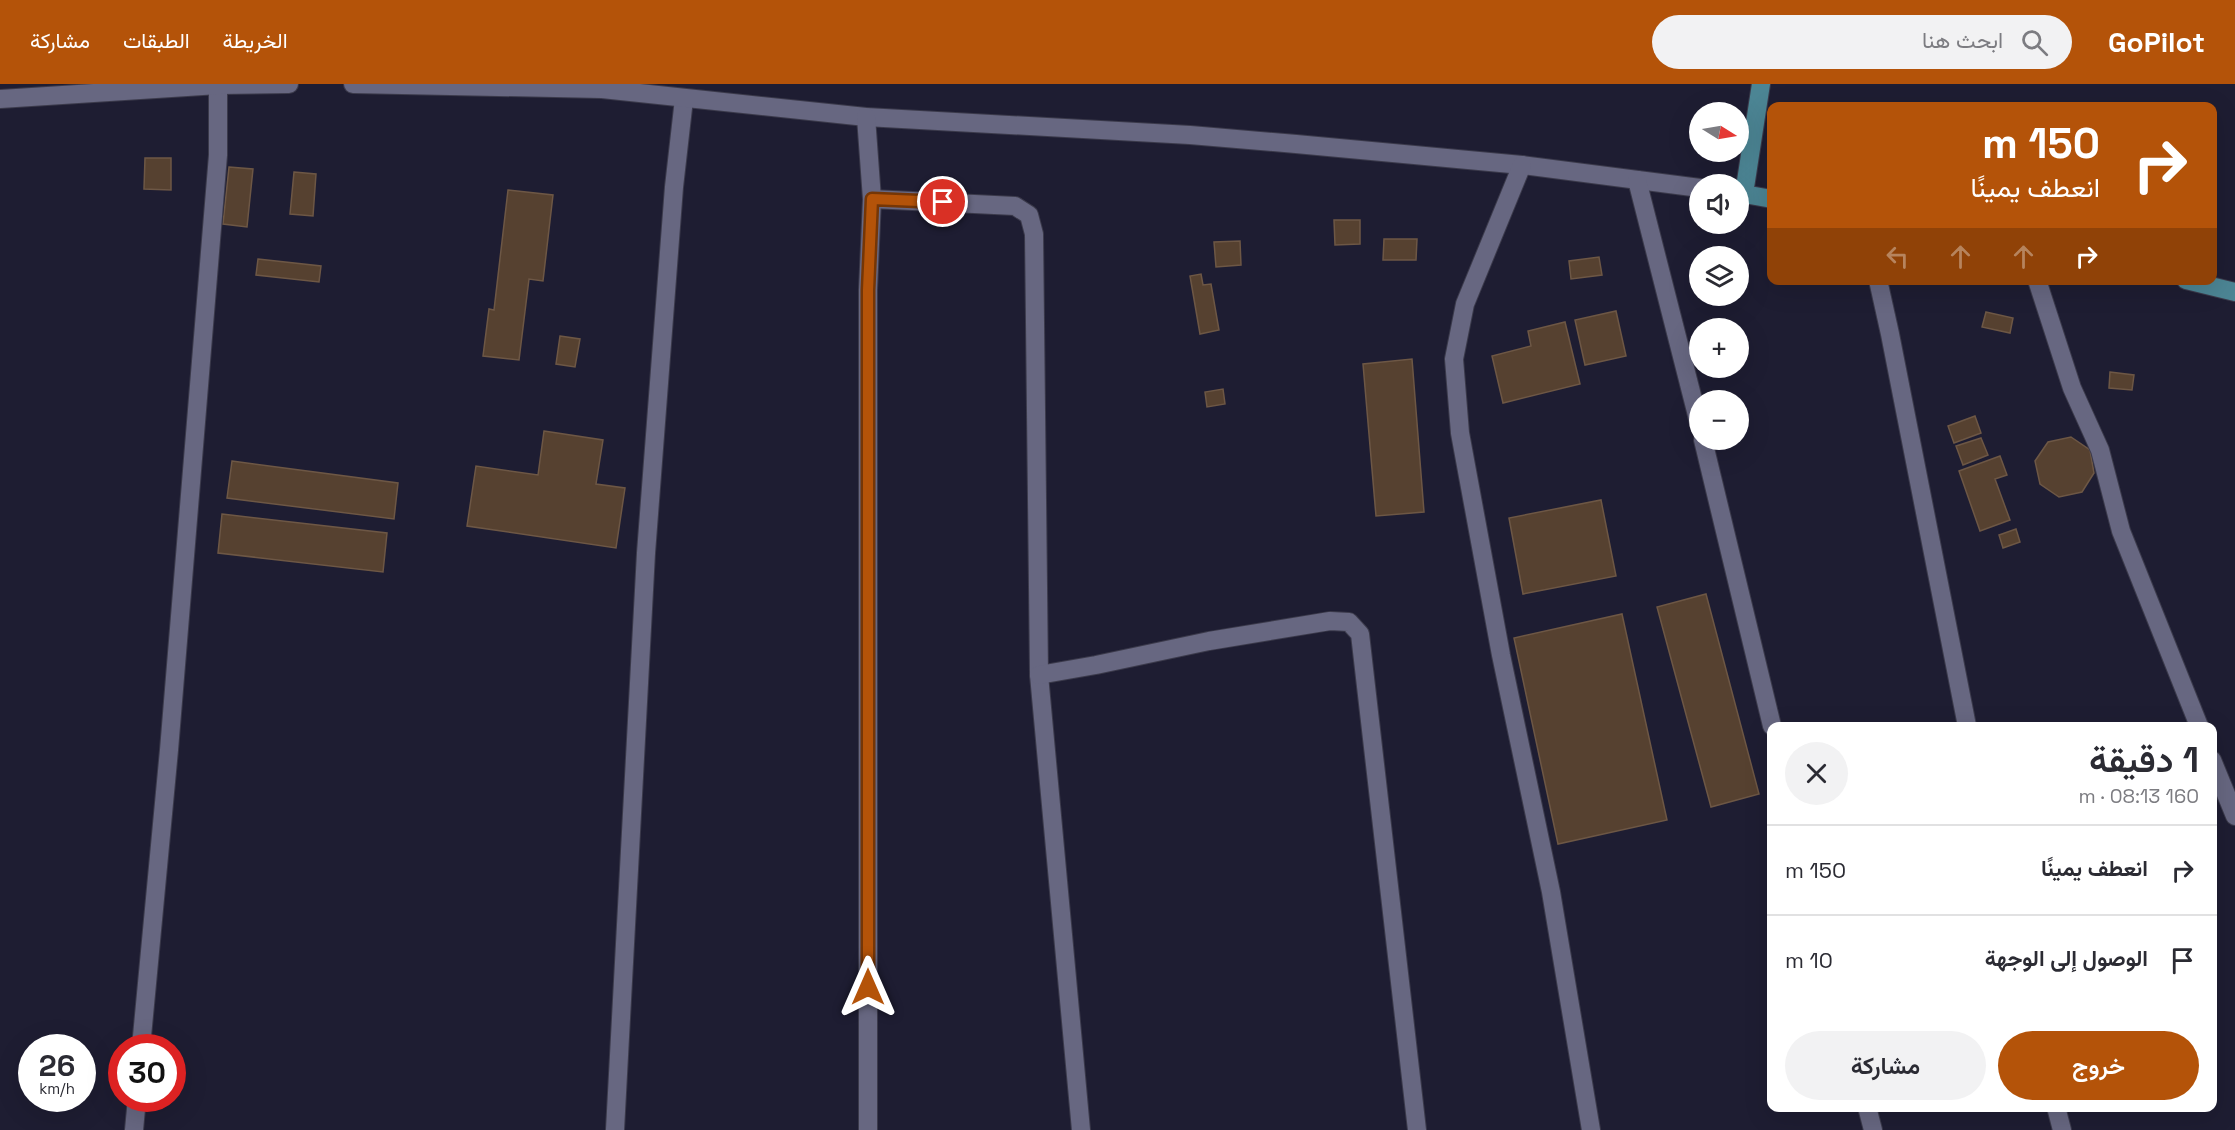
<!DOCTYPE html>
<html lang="ar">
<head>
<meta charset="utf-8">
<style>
	body { margin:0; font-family:"Space Grotesk",Vazirmatn,sans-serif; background:#f2f2f3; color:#2b2b33; direction:rtl; height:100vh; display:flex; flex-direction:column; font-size:22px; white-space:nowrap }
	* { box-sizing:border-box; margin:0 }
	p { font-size:20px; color:#7c7c81 }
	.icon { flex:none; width:33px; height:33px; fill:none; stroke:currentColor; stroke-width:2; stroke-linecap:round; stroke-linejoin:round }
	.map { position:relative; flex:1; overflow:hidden; direction:ltr }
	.side { position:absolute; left:1767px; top:638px; width:450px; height:390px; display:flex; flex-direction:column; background:#fff; border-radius:12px; box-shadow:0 6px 24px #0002; direction:rtl }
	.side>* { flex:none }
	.top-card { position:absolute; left:1767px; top:18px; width:450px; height:183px; border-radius:12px; box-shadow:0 6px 24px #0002; direction:rtl; background:#b45309; color:#fff; overflow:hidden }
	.needle { width:39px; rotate:101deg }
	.fabs { position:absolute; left:1689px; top:18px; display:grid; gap:12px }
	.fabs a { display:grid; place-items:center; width:60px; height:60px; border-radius:50%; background:#fff; box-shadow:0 6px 24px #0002; font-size:30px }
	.speed { position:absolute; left:18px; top:950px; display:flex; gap:12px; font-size:30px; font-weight:700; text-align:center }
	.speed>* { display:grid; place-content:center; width:78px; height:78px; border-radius:50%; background:#fff; box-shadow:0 6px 24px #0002; line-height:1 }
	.speed small { font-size:15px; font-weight:400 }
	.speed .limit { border:9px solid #d22; background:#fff; color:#111 }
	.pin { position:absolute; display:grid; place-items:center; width:51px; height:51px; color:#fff; margin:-26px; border:3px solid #fff; border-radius:50%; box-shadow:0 2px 6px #0007 }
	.me { position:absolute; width:66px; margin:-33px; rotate:0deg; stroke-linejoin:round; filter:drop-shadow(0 0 4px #0008) }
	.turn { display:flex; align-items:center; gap:21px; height:126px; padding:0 18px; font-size:27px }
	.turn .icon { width:78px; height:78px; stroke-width:2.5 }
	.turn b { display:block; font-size:42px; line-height:51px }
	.lanes { display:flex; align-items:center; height:57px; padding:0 18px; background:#0003; justify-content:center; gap:30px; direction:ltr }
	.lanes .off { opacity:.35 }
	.round { display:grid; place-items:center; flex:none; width:63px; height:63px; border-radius:32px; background:#f2f2f3 }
	.headline { display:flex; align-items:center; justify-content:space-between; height:102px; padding:0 18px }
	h1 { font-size:36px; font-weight:600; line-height:45px }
	.cta { display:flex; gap:12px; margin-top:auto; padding:12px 18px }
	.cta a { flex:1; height:69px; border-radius:36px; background:#b45309; color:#fff; font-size:24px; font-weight:600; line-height:69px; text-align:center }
	.cta a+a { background:#f2f2f3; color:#2b2b33 }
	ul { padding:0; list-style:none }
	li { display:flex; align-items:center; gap:18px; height:90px; padding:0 18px; border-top:2px solid #e1e1e2 }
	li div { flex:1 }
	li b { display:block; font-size:22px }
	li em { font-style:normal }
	header { display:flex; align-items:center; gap:36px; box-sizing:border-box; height:84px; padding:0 30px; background:#b45309; color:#fff }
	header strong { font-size:28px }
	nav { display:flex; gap:33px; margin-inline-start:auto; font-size:21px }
	.search { width:420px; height:54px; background:#f2f2f3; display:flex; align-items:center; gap:15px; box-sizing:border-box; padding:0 21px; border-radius:33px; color:#7c7c81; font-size:22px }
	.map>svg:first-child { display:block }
	.building { fill:#564130; stroke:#6d5745; stroke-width:1.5 }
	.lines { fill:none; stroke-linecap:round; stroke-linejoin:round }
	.lane-casing { stroke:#3b3a4b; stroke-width:20 }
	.street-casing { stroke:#3b3a4b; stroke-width:20 }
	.secondary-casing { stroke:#3b3a4b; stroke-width:20 }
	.lane { stroke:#676781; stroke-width:18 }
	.street { stroke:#676781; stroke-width:18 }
	.secondary { stroke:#4c8594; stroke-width:18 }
	.route-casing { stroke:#753606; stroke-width:15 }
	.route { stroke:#b45309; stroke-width:10 }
</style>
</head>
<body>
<header>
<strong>GoPilot</strong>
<div class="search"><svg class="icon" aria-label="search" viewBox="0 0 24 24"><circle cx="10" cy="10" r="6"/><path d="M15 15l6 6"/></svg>ابحث هنا</div>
<nav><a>الخريطة</a><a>الطبقات</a><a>مشاركة</a></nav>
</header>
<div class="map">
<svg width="2235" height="1046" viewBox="0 0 2235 1046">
	<rect width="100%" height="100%" fill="#1e1d32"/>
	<g class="building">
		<polygon points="145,74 171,74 171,106 144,105"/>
		<polygon points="229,83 253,85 247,143 223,140"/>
		<polygon points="294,88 316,90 313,132 290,130"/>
		<polygon points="508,106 553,111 543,197 529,195 519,276 483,272 489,225 494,226"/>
		<polygon points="1334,136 1360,136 1360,160 1335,161"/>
		<polygon points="1384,155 1417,155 1416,176 1383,176"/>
		<polygon points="1240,157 1241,181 1216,183 1214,158"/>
		<polygon points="1599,173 1602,191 1571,195 1569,177"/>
		<polygon points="258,175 321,182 319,198 256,191"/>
		<polygon points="1201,190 1203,201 1211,200 1219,246 1200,250 1190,192"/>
		<polygon points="1616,227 1626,272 1585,281 1575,236"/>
		<polygon points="1986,228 2013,234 2010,249 1982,243"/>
		<polygon points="1565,238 1580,300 1503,319 1492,272 1531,262 1528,247"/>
		<polygon points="560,252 580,255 575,283 556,280"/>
		<polygon points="1412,275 1424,428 1376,432 1363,280"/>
		<polygon points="2110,288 2134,291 2132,306 2109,304"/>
		<polygon points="1223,305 1225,320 1207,323 1205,308"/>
		<polygon points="1975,332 1981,349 1954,359 1948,342"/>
		<polygon points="544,347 603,356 596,400 625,404 616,464 467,442 476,382 538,391"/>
		<polygon points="2071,353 2090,366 2094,389 2082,408 2059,413 2040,400 2035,377 2048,358"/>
		<polygon points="1981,354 1988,371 1963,381 1956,362"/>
		<polygon points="2000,372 2007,391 1995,395 2010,436 1980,447 1959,387"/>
		<polygon points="232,377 398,399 394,435 227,414"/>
		<polygon points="1601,416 1616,492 1523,510 1509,434"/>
		<polygon points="222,430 387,449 383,488 218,469"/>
		<polygon points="2016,445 2020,458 2003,464 1999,451"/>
		<polygon points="1706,510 1759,710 1711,723 1657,523"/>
		<polygon points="1622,530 1667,736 1558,760 1514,554"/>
	</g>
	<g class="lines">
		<defs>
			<g id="lane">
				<polyline points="141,963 169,666 218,71 218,1"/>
				<polyline points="134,1046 137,1014"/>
				<polyline points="615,1046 646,469 674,103 684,15"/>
			</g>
			<g id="street">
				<polyline points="353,0 602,5 866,33 1190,51 1296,60 1522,81 1700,104"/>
				<polyline points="0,15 218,1 289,0"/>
				<polyline points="866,33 872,115 868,206 868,1046"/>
				<polyline points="1522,81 1465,220 1454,275 1460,349 1501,571 1551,808 1591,1046"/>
				<polyline points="1637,96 1700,343"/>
				<polyline points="872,115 1015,122 1029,131 1034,150 1039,591 1081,1046"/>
				<polyline points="1878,196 1890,250 1967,642"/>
				<polyline points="2037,196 2072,304 2100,366 2121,447 2199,642"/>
				<polyline points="1703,356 1772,642"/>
				<polyline points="1039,591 1096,581 1209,557 1330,537 1349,538 1360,550 1417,1046"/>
				<polyline points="2212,676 2235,732"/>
				<polyline points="1867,1023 1873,1046"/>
				<polyline points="2056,1023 2062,1046"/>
			</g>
			<g id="secondary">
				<polyline points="1761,0 1744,110 1772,115"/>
				<polyline points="2186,196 2235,208"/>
			</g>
		</defs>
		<use href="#lane" class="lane-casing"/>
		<use href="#street" class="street-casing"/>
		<use href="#secondary" class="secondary-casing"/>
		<use href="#lane" class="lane"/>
		<use href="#street" class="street"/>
		<use href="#secondary" class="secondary"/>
	</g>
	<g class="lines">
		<defs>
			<polyline id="route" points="868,903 868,206 872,115 943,118"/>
		</defs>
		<use href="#route" class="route-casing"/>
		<use href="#route" class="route"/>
	</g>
</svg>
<div class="fabs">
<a><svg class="needle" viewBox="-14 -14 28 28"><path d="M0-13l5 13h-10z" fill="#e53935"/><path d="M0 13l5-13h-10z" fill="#7c7c81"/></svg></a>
<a><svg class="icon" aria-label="sound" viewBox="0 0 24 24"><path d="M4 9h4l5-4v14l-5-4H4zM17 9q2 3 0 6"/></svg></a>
<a><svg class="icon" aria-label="layers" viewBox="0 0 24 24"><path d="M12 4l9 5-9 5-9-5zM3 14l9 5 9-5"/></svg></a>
<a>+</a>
<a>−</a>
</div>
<div class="speed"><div>26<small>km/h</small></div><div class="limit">30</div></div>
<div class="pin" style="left:943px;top:118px;background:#d93025"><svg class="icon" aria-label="arrive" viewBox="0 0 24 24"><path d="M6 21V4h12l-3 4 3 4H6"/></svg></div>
<svg class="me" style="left:868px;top:903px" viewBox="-20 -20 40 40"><path d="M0-17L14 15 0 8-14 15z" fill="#b45309" stroke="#fff" stroke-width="4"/></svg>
<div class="top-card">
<div class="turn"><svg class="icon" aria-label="right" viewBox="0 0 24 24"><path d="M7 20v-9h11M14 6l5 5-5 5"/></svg><div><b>150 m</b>انعطف يمينًا</div></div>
<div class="lanes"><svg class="icon off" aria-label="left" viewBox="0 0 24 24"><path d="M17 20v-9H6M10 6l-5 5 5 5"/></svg><svg class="icon off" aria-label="ahead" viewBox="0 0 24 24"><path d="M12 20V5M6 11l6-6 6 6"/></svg><svg class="icon off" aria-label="ahead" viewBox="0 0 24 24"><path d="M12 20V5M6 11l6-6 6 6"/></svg><svg class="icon" aria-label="right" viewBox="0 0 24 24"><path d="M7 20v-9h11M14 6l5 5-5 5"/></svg></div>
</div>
<section class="side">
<div class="headline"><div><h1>1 دقيقة</h1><p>160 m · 08:13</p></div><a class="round"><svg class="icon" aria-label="close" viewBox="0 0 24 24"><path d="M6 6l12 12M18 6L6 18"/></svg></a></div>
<ul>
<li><svg class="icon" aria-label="right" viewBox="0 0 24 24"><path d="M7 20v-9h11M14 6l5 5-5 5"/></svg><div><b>انعطف يمينًا</b></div><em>150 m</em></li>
<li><svg class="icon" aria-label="arrive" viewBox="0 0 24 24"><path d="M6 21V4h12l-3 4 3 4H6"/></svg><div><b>الوصول إلى الوجهة</b></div><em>10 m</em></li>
</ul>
<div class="cta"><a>خروج</a><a>مشاركة</a></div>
</section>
</div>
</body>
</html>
